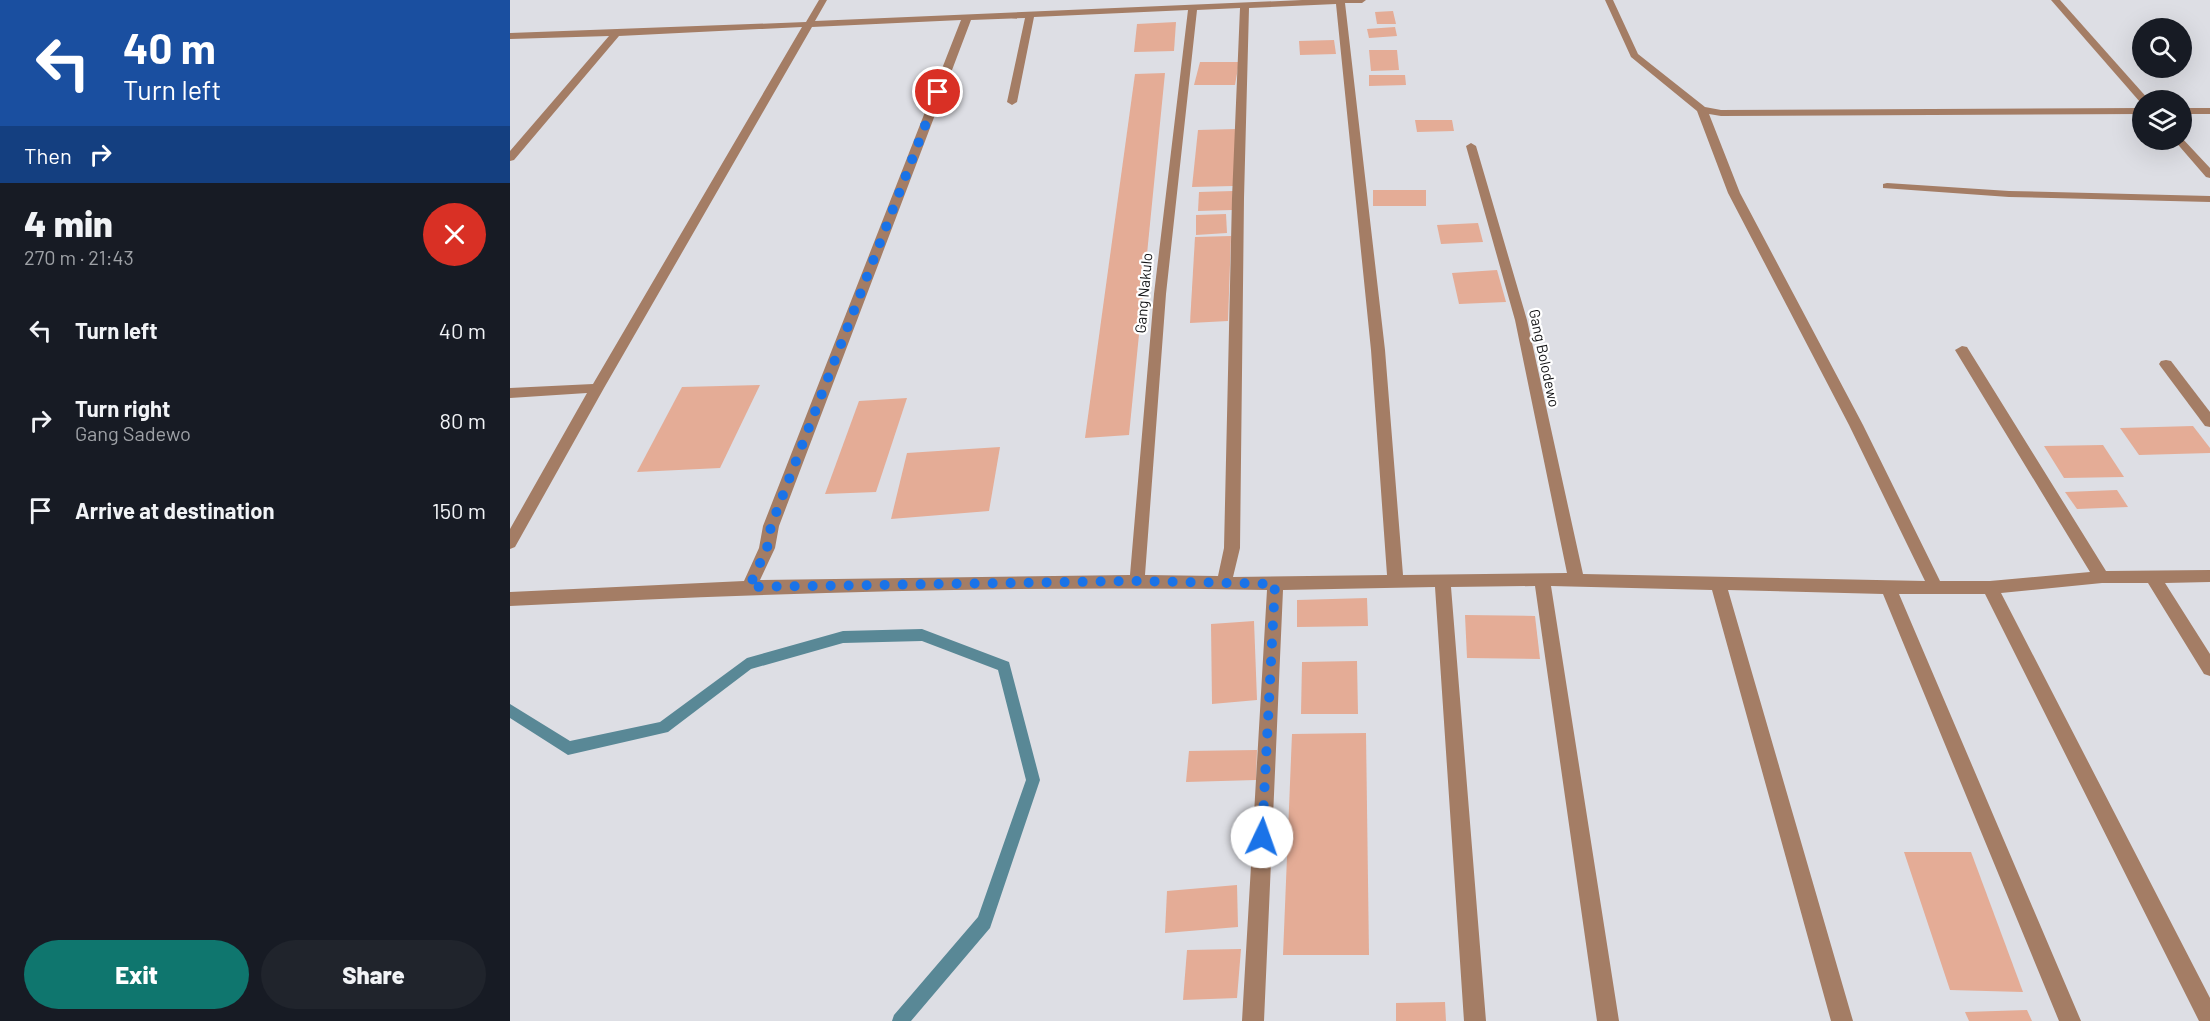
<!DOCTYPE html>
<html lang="en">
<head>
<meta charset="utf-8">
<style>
	body { margin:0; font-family:Barlow,sans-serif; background:#20242c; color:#f1f3f6; height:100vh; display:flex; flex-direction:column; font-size:22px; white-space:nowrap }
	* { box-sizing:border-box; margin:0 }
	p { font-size:20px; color:#9ea1a6 }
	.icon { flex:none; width:33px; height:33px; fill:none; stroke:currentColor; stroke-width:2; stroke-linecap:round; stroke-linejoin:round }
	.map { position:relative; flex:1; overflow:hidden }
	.panel { display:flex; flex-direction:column; background:#171b24; width:510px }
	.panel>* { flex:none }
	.banner { background:#1a4fa0; color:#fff; overflow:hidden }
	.buttons { position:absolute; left:1622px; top:18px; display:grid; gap:12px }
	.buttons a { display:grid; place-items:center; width:60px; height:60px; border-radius:50%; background:#171b24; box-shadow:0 6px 24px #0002; font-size:30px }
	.pin { position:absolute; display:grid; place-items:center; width:51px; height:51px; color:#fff; margin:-26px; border:3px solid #fff; border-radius:50%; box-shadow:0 2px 6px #0007 }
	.me { position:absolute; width:66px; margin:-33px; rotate:3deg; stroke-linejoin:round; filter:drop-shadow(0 0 4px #0008) }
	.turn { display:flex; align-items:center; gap:21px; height:126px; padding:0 24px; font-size:27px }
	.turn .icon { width:78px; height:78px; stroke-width:2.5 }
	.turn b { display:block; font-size:42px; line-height:51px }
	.then { display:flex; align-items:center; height:57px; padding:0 24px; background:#0003; gap:12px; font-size:22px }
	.round { display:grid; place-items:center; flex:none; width:63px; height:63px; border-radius:32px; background:#20242c }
	.head { display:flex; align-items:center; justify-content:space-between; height:102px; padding:0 24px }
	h1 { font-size:36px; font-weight:800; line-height:45px }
	.action { display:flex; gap:12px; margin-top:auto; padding:12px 24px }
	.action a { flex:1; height:69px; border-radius:36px; background:#0f766e; color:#fff; font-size:24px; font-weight:800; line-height:69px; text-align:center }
	.action a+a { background:#20242c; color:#f1f3f6 }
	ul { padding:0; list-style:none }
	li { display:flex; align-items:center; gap:18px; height:90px; padding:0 24px }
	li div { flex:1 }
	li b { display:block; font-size:22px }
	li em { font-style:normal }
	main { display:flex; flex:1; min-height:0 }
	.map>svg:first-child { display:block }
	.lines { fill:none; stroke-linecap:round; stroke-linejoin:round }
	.stream { fill:#598896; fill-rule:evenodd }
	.building { fill:#e4ac96 }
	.minor { fill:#a47d65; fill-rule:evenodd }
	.route { stroke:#1a73e8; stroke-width:10; stroke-dasharray:0 18 }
	.labels { text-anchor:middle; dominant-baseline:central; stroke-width:4.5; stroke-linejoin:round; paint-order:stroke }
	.street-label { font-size:15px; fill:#141517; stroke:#fff }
</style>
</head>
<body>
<main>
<section class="panel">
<div class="banner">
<div class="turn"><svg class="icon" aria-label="left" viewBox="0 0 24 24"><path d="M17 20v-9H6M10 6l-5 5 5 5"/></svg><div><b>40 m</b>Turn left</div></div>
<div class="then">Then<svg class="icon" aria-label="right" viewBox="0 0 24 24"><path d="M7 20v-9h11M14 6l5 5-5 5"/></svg></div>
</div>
<div class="head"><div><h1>4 min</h1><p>270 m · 21:43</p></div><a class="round" style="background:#d93025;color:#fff"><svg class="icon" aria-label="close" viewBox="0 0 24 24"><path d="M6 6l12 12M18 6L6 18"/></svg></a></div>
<ul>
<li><svg class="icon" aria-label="left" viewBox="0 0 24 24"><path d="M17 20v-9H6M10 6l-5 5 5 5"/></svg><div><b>Turn left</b></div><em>40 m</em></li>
<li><svg class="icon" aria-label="right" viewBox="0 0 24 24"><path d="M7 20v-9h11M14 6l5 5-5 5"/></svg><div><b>Turn right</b><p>Gang Sadewo</p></div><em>80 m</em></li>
<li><svg class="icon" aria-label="arrive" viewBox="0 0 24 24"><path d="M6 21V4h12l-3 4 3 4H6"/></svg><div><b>Arrive at destination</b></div><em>150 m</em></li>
</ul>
<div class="action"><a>Exit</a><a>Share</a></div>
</section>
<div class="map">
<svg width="1700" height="1021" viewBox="0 0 1700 1021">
	<rect width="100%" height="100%" fill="#dddee4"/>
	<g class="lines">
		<polygon class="stream" points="412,629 499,662 530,780 480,928 401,1021 382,1021 384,1015 468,917 516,780 488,670 412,641 333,643 241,669 158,732 58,755 0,718 0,704 60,741 150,722 237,658 333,631"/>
	</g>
	<g class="building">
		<polygon points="883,11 886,24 867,24 865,12"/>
		<polygon points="666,22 664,51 624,52 627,24"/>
		<polygon points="885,27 887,36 859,38 857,29"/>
		<polygon points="824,40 826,54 790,55 789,41"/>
		<polygon points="859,50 887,50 889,70 861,71"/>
		<polygon points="690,62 729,62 725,85 684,85"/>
		<polygon points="655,73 619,435 575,438 625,74"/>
		<polygon points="859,75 895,75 896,85 859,86"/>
		<polygon points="905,120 942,120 944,131 907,132"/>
		<polygon points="727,129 723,186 682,187 688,130"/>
		<rect x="863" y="190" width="53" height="16"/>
		<polygon points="723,191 722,210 688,211 689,192"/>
		<polygon points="716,214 717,233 686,235 686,215"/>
		<polygon points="968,223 973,242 931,244 927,225"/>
		<polygon points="721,236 718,321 680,323 685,237"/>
		<polygon points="987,270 996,302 949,304 942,273"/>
		<polygon points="250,385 210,468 127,472 172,387"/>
		<polygon points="397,398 366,492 315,494 349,401"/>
		<polygon points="1683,426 1700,448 1700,453 1629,455 1610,428"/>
		<polygon points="1593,445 1614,477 1554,478 1534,446"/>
		<polygon points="490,447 479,511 381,519 397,453"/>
		<polygon points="1607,490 1618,507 1567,509 1555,492"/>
		<polygon points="857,598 858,626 787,627 787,600"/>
		<polygon points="955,615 1025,616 1030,659 957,658"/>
		<polygon points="744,621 747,700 702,704 701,624"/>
		<polygon points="847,661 848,714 791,714 792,662"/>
		<polygon points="856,733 859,955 773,955 782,734"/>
		<polygon points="747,750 746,780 676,782 679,751"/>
		<polygon points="1394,852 1461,852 1513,992 1440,990"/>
		<polygon points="727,885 728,927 655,933 657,891"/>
		<polygon points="731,949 727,998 673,1000 677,950"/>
		<polygon points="935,1002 936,1021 886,1021 886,1003"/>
		<polygon points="1517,1010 1522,1021 1459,1021 1455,1012"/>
	</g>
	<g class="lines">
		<g class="minor">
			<path d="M309 0H317L305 21 792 0H856L852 3H835L875 350 893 575 1057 573 1005 320 956 146 961 143 966 146 1017 320 1073 574 1415 581 1339 425 1218 193 1187 111 1121 57 1095 0H1103L1128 54 1195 107 1211 110 1632 108V114L1211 116 1199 114 1230 193 1353 425 1430 581H1480L1580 572 1445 350 1452 346 1457 347 1596 571 1700 570V582L1655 583 1700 654V676L1694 674 1638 583H1592L1491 593 1700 998V1021H1689L1475 594H1389L1571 1021H1549L1373 594 1218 590 1343 1021H1321L1202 590 1041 586 1109 1021H1087L1025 586 941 587 976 1021H954L925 587 773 590 754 1021H732L757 590C504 585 252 593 0 606V592L234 581 249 548 253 526 451 20 302 27 94 388 5 547 0 549V529L77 393 0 398V388L83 384 292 27 109 36 4 160 0 161V151L99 36 0 39V33L296 22ZM826 4 861 350 877 575 723 577 730 548 734 198 739 8ZM730 8 722 198 714 548 708 576 635 575 656 294 687 10ZM678 10 644 294 620 575 250 580 265 548 269 526 461 20 515 18 497 102 502 105 507 102 524 17Z"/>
			<polygon points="1541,0 1550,0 1639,100 1630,102"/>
			<rect x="1671" y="108" width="29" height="6"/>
			<polygon points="1671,137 1700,168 1700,178 1696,177 1664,140 1671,140"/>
			<polygon points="1377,183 1499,191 1700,196 1700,202 1499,197 1373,188 1373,184"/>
			<polygon points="1656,360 1661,361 1700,412 1700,427 1695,426 1651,367 1649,364 1651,361"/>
		</g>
	</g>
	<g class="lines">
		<polyline class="route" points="428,92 261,526 257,548 239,587 627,581 765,584 752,837"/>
	</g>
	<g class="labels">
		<g class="street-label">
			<text transform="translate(633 293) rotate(-85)">Gang Nakulo</text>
			<text transform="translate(1035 358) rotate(78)">Gang Bolodewo</text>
		</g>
	</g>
</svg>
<div class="buttons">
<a><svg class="icon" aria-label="search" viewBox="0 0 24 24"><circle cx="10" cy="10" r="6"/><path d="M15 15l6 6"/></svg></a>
<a><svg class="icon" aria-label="layers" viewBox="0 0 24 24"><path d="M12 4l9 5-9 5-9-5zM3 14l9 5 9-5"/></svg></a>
</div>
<div class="pin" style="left:428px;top:92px;background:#d93025"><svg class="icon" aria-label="arrive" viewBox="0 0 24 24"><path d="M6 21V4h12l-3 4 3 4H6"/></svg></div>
<svg class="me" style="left:752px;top:837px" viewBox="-20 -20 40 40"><circle r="19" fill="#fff"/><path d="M0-13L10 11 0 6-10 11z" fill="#1a73e8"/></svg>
</div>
</main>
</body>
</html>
